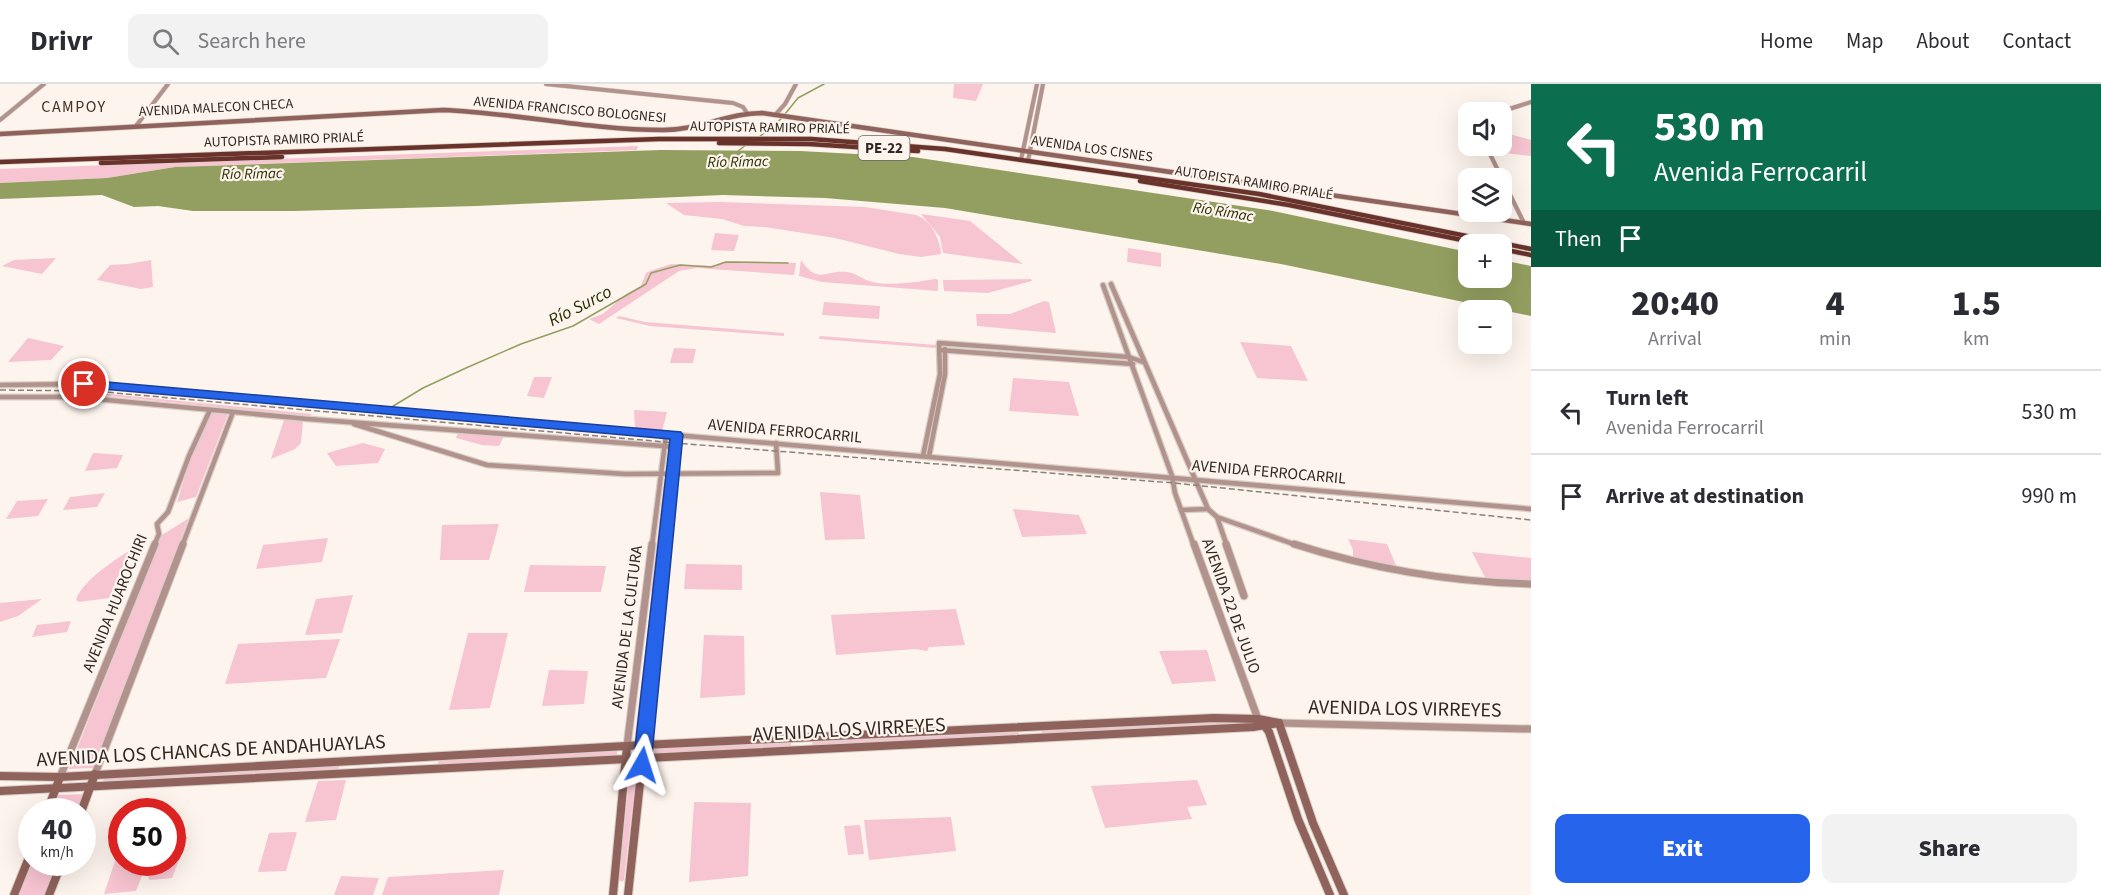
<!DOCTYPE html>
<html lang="en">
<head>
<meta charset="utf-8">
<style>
	body { margin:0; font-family:"Source Sans 3",sans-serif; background:#f2f2f3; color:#2b2b33; height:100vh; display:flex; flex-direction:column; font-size:22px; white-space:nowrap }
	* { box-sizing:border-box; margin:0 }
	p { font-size:20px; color:#7c7c81 }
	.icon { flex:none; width:33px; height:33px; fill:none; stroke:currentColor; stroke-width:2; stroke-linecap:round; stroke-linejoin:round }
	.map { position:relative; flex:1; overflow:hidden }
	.panel { display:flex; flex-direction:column; background:#fff; width:570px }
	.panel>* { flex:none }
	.top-card { background:#0b6e4f; color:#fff; overflow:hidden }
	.controls { position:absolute; left:1458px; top:18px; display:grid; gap:12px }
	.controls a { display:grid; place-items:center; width:54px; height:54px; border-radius:12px; background:#fff; box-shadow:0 6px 24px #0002; font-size:30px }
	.speed { position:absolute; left:18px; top:714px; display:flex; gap:12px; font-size:30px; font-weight:700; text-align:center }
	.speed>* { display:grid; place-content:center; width:78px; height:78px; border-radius:50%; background:#fff; box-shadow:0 6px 24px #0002; line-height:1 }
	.speed small { font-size:15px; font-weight:400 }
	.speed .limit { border:9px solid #d22; background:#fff; color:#111 }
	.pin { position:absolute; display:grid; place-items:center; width:51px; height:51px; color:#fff; margin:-26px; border:3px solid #fff; border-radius:50%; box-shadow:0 2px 6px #0007 }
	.me { position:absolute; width:66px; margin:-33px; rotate:6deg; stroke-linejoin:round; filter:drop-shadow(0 0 4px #0008) }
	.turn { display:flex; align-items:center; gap:21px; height:126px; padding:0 24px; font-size:27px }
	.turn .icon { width:78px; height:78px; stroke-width:2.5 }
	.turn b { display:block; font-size:42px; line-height:51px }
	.then { display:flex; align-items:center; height:57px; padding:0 24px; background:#0003; gap:12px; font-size:22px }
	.eta { display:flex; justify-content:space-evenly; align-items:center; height:102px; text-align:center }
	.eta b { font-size:36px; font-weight:800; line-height:42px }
	.action { display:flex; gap:12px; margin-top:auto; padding:12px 24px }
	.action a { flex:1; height:69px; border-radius:12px; background:#2563eb; color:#fff; font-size:24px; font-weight:800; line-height:69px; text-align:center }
	.action a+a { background:#f2f2f3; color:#2b2b33 }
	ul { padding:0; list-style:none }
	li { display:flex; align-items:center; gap:18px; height:84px; padding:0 24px; border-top:2px solid #e1e1e2 }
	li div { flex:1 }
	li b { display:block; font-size:22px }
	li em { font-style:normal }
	header { display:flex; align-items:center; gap:36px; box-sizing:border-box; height:84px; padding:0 30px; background:#fff; border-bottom:2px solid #e1e1e2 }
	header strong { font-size:28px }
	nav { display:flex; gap:33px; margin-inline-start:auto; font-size:21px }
	.search { width:420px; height:54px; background:#f2f2f3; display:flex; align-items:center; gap:15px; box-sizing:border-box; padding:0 21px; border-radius:12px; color:#7c7c81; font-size:22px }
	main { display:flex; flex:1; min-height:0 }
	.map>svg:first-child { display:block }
	.green { fill:#f7c4d1 }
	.water { fill:#939f60 }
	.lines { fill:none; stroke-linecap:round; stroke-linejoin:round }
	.stream { stroke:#939f60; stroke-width:1.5 }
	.tertiary-far2-casing { stroke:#d8cfc8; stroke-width:5 }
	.tertiary-far1-casing { stroke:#d8cfc8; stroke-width:7 }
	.tertiary-casing { stroke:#d8cfc8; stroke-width:9 }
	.secondary-far1-casing { stroke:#d8cfc8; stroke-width:6 }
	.secondary-casing { stroke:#d8cfc8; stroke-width:10 }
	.trunk-casing { stroke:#d8cfc8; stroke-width:6 }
	.tertiary-far2 { stroke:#b2928c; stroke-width:4 }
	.tertiary-far1 { stroke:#b2928c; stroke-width:4.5 }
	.tertiary { stroke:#b2928c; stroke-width:7 }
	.secondary-far1 { stroke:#8f625b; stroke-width:4.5 }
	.secondary { stroke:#8f625b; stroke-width:8 }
	.trunk { stroke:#69322a; stroke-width:4.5 }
	.rail { stroke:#898079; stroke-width:1.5; stroke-dasharray:6 3; stroke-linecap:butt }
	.route { fill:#2563eb; stroke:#184099; stroke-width:1.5 }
	.labels { text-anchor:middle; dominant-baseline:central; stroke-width:4.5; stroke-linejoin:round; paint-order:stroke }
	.far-street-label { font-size:14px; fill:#2f2720; stroke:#fdf4ed }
	.shield { fill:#fdf4ed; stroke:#6d645e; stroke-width:1.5 }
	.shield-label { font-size:15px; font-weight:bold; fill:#2f2720 }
	.far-water-label { font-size:15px; font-style:italic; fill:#2a3000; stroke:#fdf4ed }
	.far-quarter-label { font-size:16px; letter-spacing:1.5px; fill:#423124; stroke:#fdf4ed }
	.street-label { font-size:16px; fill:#2f2720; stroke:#fdf4ed }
	.water-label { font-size:18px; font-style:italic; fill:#2a3000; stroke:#fdf4ed }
	.near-street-label { font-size:20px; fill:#2f2720; stroke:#fdf4ed }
</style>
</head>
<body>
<header>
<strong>Drivr</strong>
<div class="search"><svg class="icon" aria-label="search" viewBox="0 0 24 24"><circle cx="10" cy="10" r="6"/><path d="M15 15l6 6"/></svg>Search here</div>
<nav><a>Home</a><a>Map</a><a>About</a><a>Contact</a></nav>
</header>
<main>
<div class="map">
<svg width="1531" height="811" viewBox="0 0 1531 811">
	<rect width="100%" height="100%" fill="#fdf4ed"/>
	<g class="green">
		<polygon points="954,0 983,0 976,17 953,14"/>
		<polygon points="1502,48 1531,56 1531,72 1495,68 1493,62 1502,62"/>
		<polygon points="638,62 637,66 175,83 107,94 0,99 0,85"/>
		<path d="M719 118 865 123 916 131C931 136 940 155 941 170L921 173 899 170 835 154 765 143 744 142 722 135 684 131 666 119Z"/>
		<polygon points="921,130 970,137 1023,180 943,169 940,153"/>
		<polygon points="715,149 739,151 734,167 711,166"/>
		<polygon points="1128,164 1161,169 1161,183 1127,178"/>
		<polygon points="56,174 42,190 2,182 14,176"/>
		<polygon points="151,176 153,203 141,205 97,196 110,181 128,180"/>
		<path d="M801 176C818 201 824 186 847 188 856 189 860 194 869 197 886 203 917 198 935 195L938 196V207L822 198 799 192Z"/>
		<polygon points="732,177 796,179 794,191 697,184 679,187 599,240 589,235 603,230 626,210 641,202 646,189 650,187 671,180 715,182 722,178"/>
		<polygon points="1031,195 1032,197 988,209 944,207 943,196"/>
		<polygon points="1044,217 1049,218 1056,249 977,242 976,230 1010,230"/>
		<polygon points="824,218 880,222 879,235 822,231"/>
		<polygon points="619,232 645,238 784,249 784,252 650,242 616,234"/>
		<polygon points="820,252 936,261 936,264 819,255"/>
		<polygon points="28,254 64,262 51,276 8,278"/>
		<polygon points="1240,258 1291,262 1308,297 1257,294"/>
		<polygon points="674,264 696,265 693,279 670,279"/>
		<polygon points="534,293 552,293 544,314 527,312"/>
		<polygon points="1013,294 1069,298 1079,332 1009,327"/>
		<polygon points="89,308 312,330 310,332 87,310"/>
		<polygon points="634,326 667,328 662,347 635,345"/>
		<polygon points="212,329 228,330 196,413 177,418 190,376"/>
		<polygon points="284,336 303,337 301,359 295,365 271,375"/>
		<polygon points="458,348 504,352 499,362 482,361 456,354"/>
		<polygon points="363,359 385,365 378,379 336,382 327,369"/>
		<polygon points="93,369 123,371 117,384 85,387"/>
		<polygon points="666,394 669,396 657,507 654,509 651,507 664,396"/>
		<polygon points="820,408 860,411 865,455 825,456"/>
		<polygon points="105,409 97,423 63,426 70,413"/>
		<polygon points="48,415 38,432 6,435 17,417"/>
		<polygon points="1013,425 1079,431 1087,450 1022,453"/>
		<polygon points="189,434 93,684 69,685 162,451"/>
		<polygon points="499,440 489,476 440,476 442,441"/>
		<polygon points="328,454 322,478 256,485 263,461"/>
		<polygon points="1348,455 1387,460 1398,486 1353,475 1353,466"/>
		<path d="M129 467 109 514 79 518 76 516C81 498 113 477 129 467Z"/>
		<polygon points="1472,468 1531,474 1531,498 1487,497"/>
		<polygon points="686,480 742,481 742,506 684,505"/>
		<polygon points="530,481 606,482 601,508 524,508"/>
		<polygon points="353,511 342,549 305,551 316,515"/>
		<polygon points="42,515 18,532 0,538 0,519"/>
		<polygon points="651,517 656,518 640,651 635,651"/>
		<polygon points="956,525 965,561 929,563 927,567 915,565 836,571 831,531"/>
		<polygon points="71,537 67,548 32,553 37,541"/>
		<polygon points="468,549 508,549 490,624 449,626"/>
		<polygon points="704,551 744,552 745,611 700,614"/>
		<polygon points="340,555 326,594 225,600 238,560"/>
		<polygon points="1207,566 1216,597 1172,600 1159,567"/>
		<polygon points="549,586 588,587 584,620 542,622"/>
		<polygon points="1241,636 1243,641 1043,652 1042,647"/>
		<polygon points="1018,648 1020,653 813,663 812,658"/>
		<polygon points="791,659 791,664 653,672 653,665"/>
		<polygon points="617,667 617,673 435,683 440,676"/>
		<polygon points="340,681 337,688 101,700 105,693"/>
		<polygon points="631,682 637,683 624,796 622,798 618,795"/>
		<polygon points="346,696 336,736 305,738 318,697"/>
		<polygon points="1197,696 1207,721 1187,723 1192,735 1105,744 1091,702"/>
		<polygon points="85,710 78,727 51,728 57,711"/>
		<polygon points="694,718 751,719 748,792 689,798"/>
		<polygon points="951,733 956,767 869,776 864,736"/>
		<polygon points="860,741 864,770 848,771 844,742"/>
		<polygon points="297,748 286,787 258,788 269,749"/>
		<polygon points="188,753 172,794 150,796 148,794 154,779 172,778 173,754"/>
		<polygon points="121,759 122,778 147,779 136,807 104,810"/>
		<polygon points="31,775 32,778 59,779 46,811 17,811"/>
		<polygon points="504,786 499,811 382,811 388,793"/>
		<polygon points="341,792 379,794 373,811 334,811"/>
	</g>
	<polygon class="water" points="661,66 800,67 913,73 1273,127 1468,168 1468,194 1502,194 1502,176 1531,182 1531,232 1281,180 945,124 825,114 723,111 476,122 294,127 193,127 158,122 134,123 102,111 0,115 0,99 107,94 175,83"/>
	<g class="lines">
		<g class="stream">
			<polyline points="785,30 798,14 824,0"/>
			<polyline points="758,54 782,34"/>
			<polyline points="738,67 746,61"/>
			<polyline points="390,324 423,304 466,284 521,260 573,242 646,200 651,189 680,181 711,183 726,178 788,179"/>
		</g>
		<defs>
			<g id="tertiary-far2">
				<polyline points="546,0 733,19 743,23 747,29"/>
				<polyline points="1500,28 1531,18"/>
				<polyline points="775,31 785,20 796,0"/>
				<polyline points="0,36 44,0"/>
				<polyline points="136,42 168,0"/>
				<polyline points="1486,62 1524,139"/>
				<polyline points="1021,76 1037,0"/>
				<polyline points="1028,77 1043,0"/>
			</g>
			<g id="tertiary-far1">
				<polyline points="1111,200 1208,425 1217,433 1299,462"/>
				<polyline points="1103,201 1172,392 1175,409 1194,462"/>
				<polyline points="940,266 1133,280"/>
				<polyline points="0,301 84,300 1531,425"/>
				<polyline points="0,313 76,313 308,335 676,363"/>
				<polyline points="354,340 487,381 625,390 778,389 776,359"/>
				<polyline points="923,372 940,290 939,259 1129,273 1143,278"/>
				<polyline points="929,372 945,290 945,265"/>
				<polyline points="1181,426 1208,425"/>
				<polyline points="1217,433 1227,462"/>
				<polyline points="154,462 159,450 157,440 168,428 189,372 210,326"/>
				<polyline points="182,462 233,328"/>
				<polyline points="652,462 666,351"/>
				<polyline points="665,462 677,351"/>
			</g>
			<g id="tertiary">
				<polyline points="1194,460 1258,635"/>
				<polyline points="1226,460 1244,512"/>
				<path d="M1294 460C1372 485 1449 498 1531 500"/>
				<polyline points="1279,639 1531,645"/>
				<polyline points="644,661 665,460"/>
				<polyline points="627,662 652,460"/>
				<polyline points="95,690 183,460"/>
				<polyline points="60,693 155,460"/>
			</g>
			<path id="secondary-far1" d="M0 50 443 26C517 29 589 46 663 46 700 46 728 29 762 29L1531 140"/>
			<g id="secondary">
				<polyline points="1279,639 1313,739 1344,811"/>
				<polyline points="1264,641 1269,648 1298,735 1330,811"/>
				<polyline points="0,692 60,693 644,661 1214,634 1258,635 1279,639"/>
				<path d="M0 707C418 688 835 662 1253 643L1279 639"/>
				<polyline points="47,728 60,693"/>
				<polyline points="81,728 95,690"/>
				<polyline points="14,811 32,766"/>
				<polyline points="49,811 62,778"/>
				<polyline points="613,811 627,662"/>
				<polyline points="628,811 644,661"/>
			</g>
			<g id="trunk">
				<polyline points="719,59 809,60 918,67"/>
				<polyline points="0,78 659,55 811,55 945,65 1259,110 1531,165"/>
				<polyline points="101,79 282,73"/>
				<polyline points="1140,97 1289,121 1482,160"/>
				<polyline points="1502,165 1531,171"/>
			</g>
		</defs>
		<use href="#tertiary-far2" class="tertiary-far2-casing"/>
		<use href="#tertiary-far1" class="tertiary-far1-casing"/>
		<use href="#tertiary" class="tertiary-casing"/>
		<use href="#secondary-far1" class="secondary-far1-casing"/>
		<use href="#secondary" class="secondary-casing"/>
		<use href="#trunk" class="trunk-casing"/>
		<use href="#tertiary-far2" class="tertiary-far2"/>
		<use href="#tertiary-far1" class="tertiary-far1"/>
		<use href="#tertiary" class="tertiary"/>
		<use href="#secondary-far1" class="secondary-far1"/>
		<use href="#secondary" class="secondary"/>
		<use href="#trunk" class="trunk"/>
		<polyline class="rail" points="0,306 93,307 676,359 1174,399 1531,436"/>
	</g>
	<polygon class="route" points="84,296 681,348 683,351 651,681 648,687 642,690 636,687 633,681 670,355 80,303 78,300"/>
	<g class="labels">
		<g class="far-street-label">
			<text transform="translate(216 24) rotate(-3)">AVENIDA MALECON CHECA</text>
			<text transform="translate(570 26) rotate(5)">AVENIDA FRANCISCO BOLOGNESI</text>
			<text transform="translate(770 44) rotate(1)">AUTOPISTA RAMIRO PRIALÉ</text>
			<text transform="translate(284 56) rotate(-2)">AUTOPISTA RAMIRO PRIALÉ</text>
			<text transform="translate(1092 65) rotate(8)">AVENIDA LOS CISNES</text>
			<text transform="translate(1254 99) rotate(9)">AUTOPISTA RAMIRO PRIALÉ</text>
		</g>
		<rect class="shield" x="858.5" y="52" width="51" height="24" rx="4.5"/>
		<g class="shield-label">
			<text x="884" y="64">PE-22</text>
		</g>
		<g class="far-water-label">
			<text transform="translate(738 78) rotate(-1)">Río Rímac</text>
			<text transform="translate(252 90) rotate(-1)">Río Rímac</text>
			<text transform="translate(1223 128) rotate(9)">Río Rímac</text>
		</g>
		<g class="far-quarter-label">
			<text x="74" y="23">CAMPOY</text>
		</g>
		<g class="street-label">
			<text transform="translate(785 347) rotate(5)">AVENIDA FERROCARRIL</text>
			<text transform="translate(1269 388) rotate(5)">AVENIDA FERROCARRIL</text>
			<text transform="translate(115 519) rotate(-68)">AVENIDA HUAROCHIRI</text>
			<text transform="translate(1231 522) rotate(70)">AVENIDA 22 DE JULIO</text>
			<text transform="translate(627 543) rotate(-83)">AVENIDA DE LA CULTURA</text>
		</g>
		<g class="water-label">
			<text transform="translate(580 222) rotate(-27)">Río Surco</text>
		</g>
		<g class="near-street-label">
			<text transform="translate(1405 625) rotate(1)">AVENIDA LOS VIRREYES</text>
			<text transform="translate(849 646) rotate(-3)">AVENIDA LOS VIRREYES</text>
			<text transform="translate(211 667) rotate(-3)">AVENIDA LOS CHANCAS DE ANDAHUAYLAS</text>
		</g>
	</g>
</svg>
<div class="controls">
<a><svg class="icon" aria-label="sound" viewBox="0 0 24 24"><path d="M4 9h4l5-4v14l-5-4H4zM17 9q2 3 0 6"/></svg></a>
<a><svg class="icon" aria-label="layers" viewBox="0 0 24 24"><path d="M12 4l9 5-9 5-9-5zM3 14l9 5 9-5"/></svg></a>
<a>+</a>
<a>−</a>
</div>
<div class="speed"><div>40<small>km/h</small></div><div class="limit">50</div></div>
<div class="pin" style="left:84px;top:300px;background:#d93025"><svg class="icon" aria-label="arrive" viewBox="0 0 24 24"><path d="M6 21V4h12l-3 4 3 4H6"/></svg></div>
<svg class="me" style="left:642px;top:681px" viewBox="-20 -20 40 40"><path d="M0-17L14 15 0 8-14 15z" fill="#2563eb" stroke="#fff" stroke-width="4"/></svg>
</div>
<section class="panel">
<div class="top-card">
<div class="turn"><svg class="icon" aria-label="left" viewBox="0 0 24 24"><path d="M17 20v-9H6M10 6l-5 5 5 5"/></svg><div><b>530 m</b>Avenida Ferrocarril</div></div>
<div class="then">Then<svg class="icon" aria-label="arrive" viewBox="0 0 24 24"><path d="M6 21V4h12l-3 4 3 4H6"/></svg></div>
</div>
<div class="eta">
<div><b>20:40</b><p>Arrival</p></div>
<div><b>4</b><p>min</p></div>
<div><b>1.5</b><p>km</p></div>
</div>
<ul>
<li><svg class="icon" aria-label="left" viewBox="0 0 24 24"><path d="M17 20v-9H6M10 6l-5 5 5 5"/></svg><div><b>Turn left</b><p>Avenida Ferrocarril</p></div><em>530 m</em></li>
<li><svg class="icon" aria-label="arrive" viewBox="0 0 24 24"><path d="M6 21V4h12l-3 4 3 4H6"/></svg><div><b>Arrive at destination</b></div><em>990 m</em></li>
</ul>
<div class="action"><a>Exit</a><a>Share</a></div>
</section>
</main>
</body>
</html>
